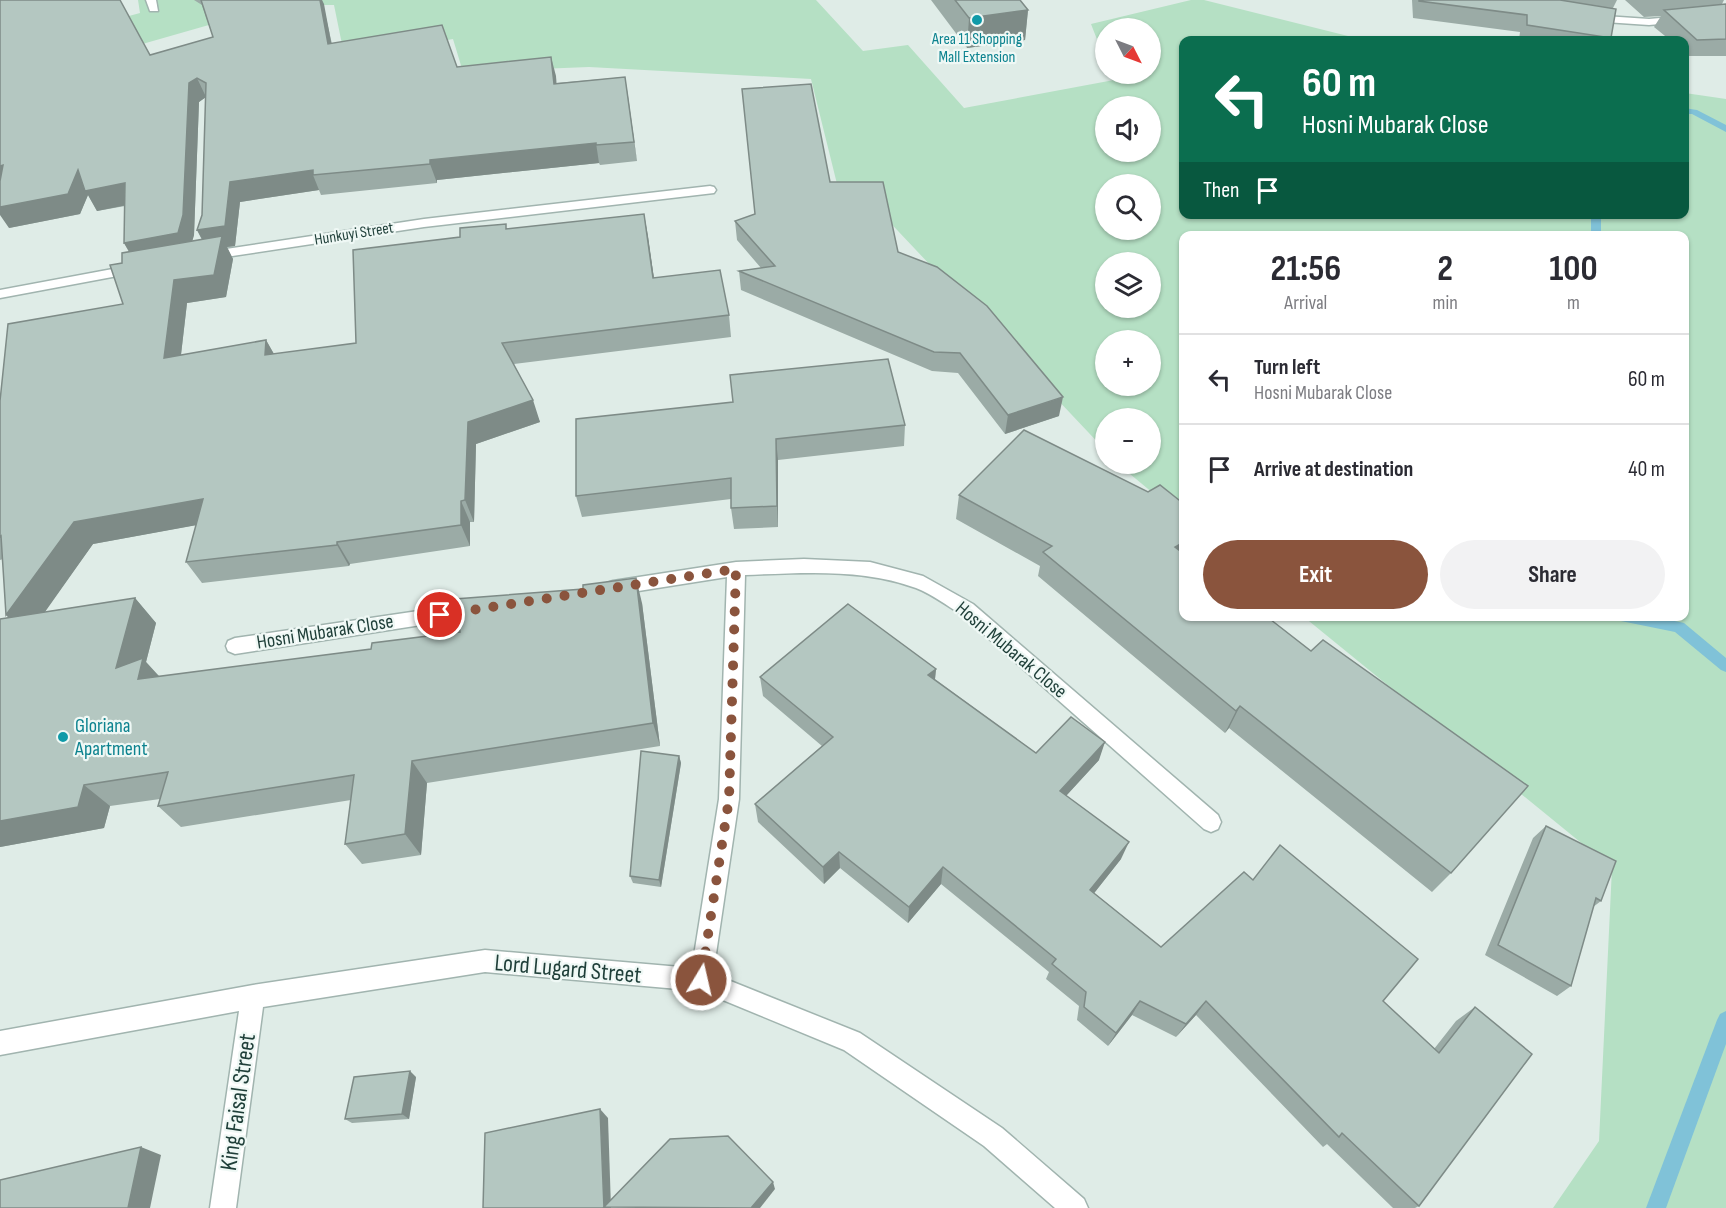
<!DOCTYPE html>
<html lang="en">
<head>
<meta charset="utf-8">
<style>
	body { margin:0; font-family:"Sofia Sans Condensed",sans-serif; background:#f2f2f3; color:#2b2b33; height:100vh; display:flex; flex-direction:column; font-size:22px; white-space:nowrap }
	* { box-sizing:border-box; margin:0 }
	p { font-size:20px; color:#7c7c81 }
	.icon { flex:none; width:33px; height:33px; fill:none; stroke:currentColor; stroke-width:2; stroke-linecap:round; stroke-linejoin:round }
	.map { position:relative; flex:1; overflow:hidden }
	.sheet { position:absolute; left:1179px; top:231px; width:510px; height:390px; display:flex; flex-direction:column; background:#fff; border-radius:12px; box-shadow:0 2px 4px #0004 }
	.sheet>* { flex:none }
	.guide { position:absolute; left:1179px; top:36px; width:510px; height:183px; border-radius:12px; box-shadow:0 2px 4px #0004; background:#0b6e4f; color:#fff; overflow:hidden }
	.needle { width:39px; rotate:132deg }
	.buttons { position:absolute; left:1095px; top:18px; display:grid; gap:12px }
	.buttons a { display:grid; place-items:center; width:66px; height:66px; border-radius:50%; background:#fff; box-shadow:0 2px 4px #0004; font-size:30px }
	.pin { position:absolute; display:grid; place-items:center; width:51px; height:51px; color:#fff; margin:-26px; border:3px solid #fff; border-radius:50%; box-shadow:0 2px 6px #0007 }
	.me { position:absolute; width:66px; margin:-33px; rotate:9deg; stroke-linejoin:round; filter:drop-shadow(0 0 4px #0008) }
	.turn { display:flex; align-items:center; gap:21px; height:126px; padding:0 24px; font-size:27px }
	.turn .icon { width:78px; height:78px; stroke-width:2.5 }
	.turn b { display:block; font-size:42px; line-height:51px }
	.then { display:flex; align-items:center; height:57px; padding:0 24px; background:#0003; gap:12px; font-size:22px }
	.eta { display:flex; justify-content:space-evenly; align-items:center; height:102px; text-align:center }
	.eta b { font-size:36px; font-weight:700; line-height:42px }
	.action { display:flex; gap:12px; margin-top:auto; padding:12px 24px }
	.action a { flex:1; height:69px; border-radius:36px; background:#8a543d; color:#fff; font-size:24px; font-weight:700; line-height:69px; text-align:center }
	.action a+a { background:#f2f2f3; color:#2b2b33 }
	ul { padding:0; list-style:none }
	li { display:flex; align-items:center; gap:18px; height:90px; padding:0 24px; border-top:2px solid #e1e1e2 }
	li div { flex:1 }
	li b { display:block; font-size:22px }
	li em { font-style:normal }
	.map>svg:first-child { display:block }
	.green { fill:#b5e0c4; fill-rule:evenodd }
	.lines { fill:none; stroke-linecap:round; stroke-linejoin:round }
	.stream { fill:#80c2d8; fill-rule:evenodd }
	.minor-casing { stroke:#a1b4af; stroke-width:3 }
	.minor { fill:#fff; fill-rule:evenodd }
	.wall { fill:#9baba6; fill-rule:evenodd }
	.shaded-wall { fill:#7e8b87 }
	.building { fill:#b4c7c1; stroke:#7e8b87; stroke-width:1.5 }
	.route { stroke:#8a543d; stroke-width:10; stroke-dasharray:0 18 }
	.culture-dot { fill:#0f9aa8; stroke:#eff8f5; stroke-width:2 }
	.labels { text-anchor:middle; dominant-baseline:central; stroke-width:4.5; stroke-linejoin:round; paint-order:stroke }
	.far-culture-label { font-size:16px; fill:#0d838f; stroke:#eff8f5 }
	.far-street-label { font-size:16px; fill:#1e3e38; stroke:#eff8f5 }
	.street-label { font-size:20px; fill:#1e3e38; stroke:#eff8f5 }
	.culture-label { font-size:20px; fill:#0d838f; stroke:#eff8f5; text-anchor:start }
	.near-street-label { font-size:24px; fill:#1e3e38; stroke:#eff8f5 }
</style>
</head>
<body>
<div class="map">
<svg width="1726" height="1208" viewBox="0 0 1726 1208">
	<rect width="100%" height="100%" fill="#dfece7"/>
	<path class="green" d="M138 0H816L863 51 908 45 964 108 1114 80 1111 74H1150V28H1106L1105 60 1091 24 1191 0H1204L1364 40H1184V214H1684L1685 93 1726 99V1208H1553L1599 1141 1612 868 1304 617 1684 616V236H1184L1183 518 1118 464H1150V418H1106L1105 450 881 213 838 188 811 79 589 67 463 72 453 39 345 59 334 5H279L97 57 81 29 140 13ZM1106 106H1150V152H1106ZM1106 184H1150V230H1106ZM1106 262H1150V308H1106ZM1106 340H1150V386H1106Z"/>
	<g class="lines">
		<g class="stream">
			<polygon points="1684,108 1697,110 1726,125 1726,132 1692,114 1684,114"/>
			<rect x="1591" y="214" width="10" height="22"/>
			<polygon points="1614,616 1652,616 1684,623 1726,658 1726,672 1721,670 1675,632 1621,621"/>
			<polygon points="1726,1011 1726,1044 1666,1208 1646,1208 1717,1020 1720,1014"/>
		</g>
		<defs>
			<g id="minor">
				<polygon points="146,0 156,0 158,11 150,11"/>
				<polygon points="1726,12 1726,18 1649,25 1590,21 1585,18 1590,15 1649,19"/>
				<polygon points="710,186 714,187 716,190 714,193 424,227 206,260 199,256 206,252 424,219"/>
				<polygon points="134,265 141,269 139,272 0,298 0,290"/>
				<path d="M804 559 870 562 923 576 973 604 1218 815 1221 822 1218 829 1211 832 1204 829 961 614C947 606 932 594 916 588 862 568 802 573 745 575L739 799 713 974 860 1033 1002 1128 1084 1199 1088 1208H1055L984 1146 844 1050 701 991 485 972 263 1007 236 1208H210L239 1011 0 1055V1031L253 985 485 950 692 968 719 799 727 577 613 595 607 593 604 588 607 583 613 581 736 562Z"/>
				<polygon points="479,602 485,604 488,609 485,614 479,616 235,654 228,651 226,646 228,641 235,638"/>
			</g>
		</defs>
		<use href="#minor" class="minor-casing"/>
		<use href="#minor" class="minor"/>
	</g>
	<g class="wall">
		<path d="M194 0H322L332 44 457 67 556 76V83L625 77 637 161 600 165 599 163 437 180V183L321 195 319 190 240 202 235 246 227 247 233 259 226 297 187 303 181 355 266 340 274 354 356 343 460 237 508 229 644 214 654 278 729 315 731 337 514 364 540 422 476 444 474 522H470V546L350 564 349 566 202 583 186 562 196 525 93 544 44 612 135 598 156 623 146 662 160 677 371 649 460 632 642 603 660 746 427 783 421 855 362 864 345 844 351 800 181 827 158 806 160 799 110 806 104 828 0 847V619L9 618 6 615 3 559 0 560V401L123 304 122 263 129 252 124 243 125 206 97 211 88 195 80 214 9 228 150 55 213 37 202 5ZM206 97 202 215 197 230 202 240 192 241 194 235 199 102Z"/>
		<polygon points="931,0 1020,0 1028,10 1025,40 967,48"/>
		<polygon points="1412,0 1617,0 1613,8 1611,38 1610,40 1519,40 1520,32 1413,18"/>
		<polygon points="1625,0 1724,0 1722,4 1726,4 1726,56 1687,56 1684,54 1684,40 1670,40 1654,27 1661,16 1644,17"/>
		<polygon points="830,182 898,252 1059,416 1005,434 958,373 932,371 741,290 739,271 761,268 737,240 735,221 755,214"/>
		<polygon points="576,419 905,425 904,446 778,460 778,527 734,529 731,508 731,499 582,517 576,496"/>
		<polygon points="959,495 1184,616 1451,873 1432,892 1229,728 1225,733 1038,576 1040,566 956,519"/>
		<polygon points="936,669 935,679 1036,753 1099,760 1066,796 1121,859 1094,893 1161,947 1383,1001 1434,1049 1456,1021 1475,1007 1419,1206 1415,1208 1393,1208 1327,1144 1323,1147 1196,1015 1176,1037 1132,1015 1108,1046 1077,1020 1079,1006 1046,979 1049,972 941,884 908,923 840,868 824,884 758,822 755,804 822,746 763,696 760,677"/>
		<polygon points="679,756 681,763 661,887 633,883 630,876"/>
		<polygon points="1546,826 1601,901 1593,907 1571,986 1557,996 1485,955 1533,838"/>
		<polygon points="416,1077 409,1119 352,1123 345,1119"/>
	</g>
	<g class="shaded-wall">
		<polygon points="320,0 322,0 324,4 335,63 328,44"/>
		<polygon points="1028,10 1025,40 967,48 969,18"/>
		<polygon points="551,57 556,76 558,103 554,84"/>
		<polygon points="625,77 628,96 637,161 634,142"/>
		<polygon points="197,78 206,97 199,102 194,235 189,253 136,263 124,243 189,83"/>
		<polygon points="596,143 599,163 437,180 437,183 430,164 430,160"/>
		<polygon points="3,165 0,188 0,166"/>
		<polygon points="78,170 125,183 137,203 97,211 88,195 80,214 9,228 0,215 0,207"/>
		<polygon points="313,170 313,175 319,190 240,202 235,246 227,247 233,259 226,297 187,303 178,380 164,358 174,280 208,250 197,230 230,182"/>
		<polygon points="644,214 648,236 657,300 653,278"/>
		<polygon points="266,340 279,363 265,355"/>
		<polygon points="1063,397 1059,416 1005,434 1008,415"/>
		<polygon points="533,400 540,422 476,444 474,522 465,500 468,422"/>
		<polygon points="776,439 778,460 778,527 777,506"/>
		<polygon points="203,499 219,521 93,544 28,636 6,615 74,522"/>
		<polygon points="461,501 470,522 470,546 461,525"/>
		<polygon points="337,542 350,564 349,566 337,545"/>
		<polygon points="1184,542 1184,560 1175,547"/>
		<polygon points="636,578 642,603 660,746 653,723"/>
		<polygon points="135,598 156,623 146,662 164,682 138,692 116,668"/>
		<polygon points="936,669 934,688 928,675"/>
		<polygon points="1240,706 1229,728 1225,733 1236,711"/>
		<polygon points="1105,742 1099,760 1054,809 1060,791"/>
		<polygon points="679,756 681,763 661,887 659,880"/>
		<polygon points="412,761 427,783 421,855 405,834"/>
		<polygon points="84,785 110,806 104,828 0,847 0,821"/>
		<polygon points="1129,842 1121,859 1084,906 1090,890"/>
		<polygon points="839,852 840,868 824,884 823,867"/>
		<polygon points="943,867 941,884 908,923 909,907"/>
		<polygon points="1140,1001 1132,1015 1108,1046 1116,1033"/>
		<polygon points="1206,1001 1196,1015 1176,1037 1186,1024"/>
		<polygon points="410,1071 416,1077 409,1119 402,1114"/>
		<polygon points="600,1109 608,1118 611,1208 604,1208"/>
		<polygon points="141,1147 161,1155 150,1208 128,1208"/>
		<polygon points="773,1182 775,1189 760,1208 751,1208"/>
	</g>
	<g class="building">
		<polygon points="0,0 120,0 150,55 213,37 201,0 320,0 328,44 442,25 457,67 551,57 554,84 625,77 634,142 596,145 596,143 430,160 430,164 313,175 313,170 230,182 225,226 197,230 202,215 206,83 197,78 189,83 183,215 178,233 124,243 125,183 85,191 78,170 68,194 0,207 0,181 3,165 0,166"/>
		<polygon points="955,0 1020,0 1028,10 969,18"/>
		<polygon points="1419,0 1560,0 1616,9 1611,38 1527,25 1527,15 1419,1"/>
		<polygon points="1726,4 1726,39 1697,40 1664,10"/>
		<polygon points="811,84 830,182 883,182 898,252 937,267 987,306 1063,397 1008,415 960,353 934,352 739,271 775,266 735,221 755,214 742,89"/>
		<polygon points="644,214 653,278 720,270 729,315 502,343 533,400 468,422 465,500 461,501 461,525 337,542 337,545 186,562 203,499 74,522 6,615 1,536 0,537 0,401 8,324 123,304 110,265 122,263 122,253 222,236 214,275 174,280 164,358 266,340 265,355 356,343 353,250 460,237 460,228 506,224 506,229"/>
		<polygon points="888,359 905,425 776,439 777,506 731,508 731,478 576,496 576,419 733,402 730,375"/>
		<polygon points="1024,430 1148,492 1160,485 1184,504 1184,542 1175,547 1184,554 1184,616 1266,616 1311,651 1323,640 1528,786 1451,873 1240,706 1236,711 1043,552 1052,546 959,495"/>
		<polygon points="636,578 653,723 412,761 405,834 345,844 354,775 158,806 168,772 84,785 78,807 0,821 0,619 135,598 116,668 143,658 138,679 371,649 372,643 460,632 455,599 583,589 583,585"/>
		<polygon points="848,604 936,669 928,675 1036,753 1071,717 1105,742 1060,791 1129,842 1090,890 1161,947 1244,872 1253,880 1280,845 1418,959 1383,1001 1439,1053 1475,1007 1532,1054 1419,1206 1342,1133 1339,1137 1206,1001 1186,1024 1140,1001 1116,1033 1084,1007 1086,992 1052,964 1056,959 943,867 909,907 839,852 823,867 755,804 833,737 760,677"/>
		<polygon points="641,751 679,756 659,880 630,876"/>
		<polygon points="1546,826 1616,861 1601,901 1596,898 1571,986 1498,945"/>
		<polygon points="410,1071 402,1114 345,1119 354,1077"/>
		<polygon points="600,1109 604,1208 483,1208 485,1133"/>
		<polygon points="728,1136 773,1182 751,1208 604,1207 670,1139"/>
		<polygon points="141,1147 128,1208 0,1208 0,1180"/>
	</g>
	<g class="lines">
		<polyline class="route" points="440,615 736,569 729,799 701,980"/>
	</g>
	<g class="culture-dot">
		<circle cx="977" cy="20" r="6"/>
		<circle cx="63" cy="737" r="6"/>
	</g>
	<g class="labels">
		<g class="far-culture-label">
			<text x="977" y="39">Area 11 Shopping<tspan x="977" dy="18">Mall Extension</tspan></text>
		</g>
		<g class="far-street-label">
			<text transform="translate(354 234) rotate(-9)">Hunkuyi Street</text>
		</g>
		<g class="street-label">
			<text transform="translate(325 632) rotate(-9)">Hosni Mubarak Close</text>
			<text transform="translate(1011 650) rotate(40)">Hosni Mubarak Close</text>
		</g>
		<g class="culture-label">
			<text x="75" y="726">Gloriana<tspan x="75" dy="23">Apartment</tspan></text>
		</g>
		<g class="near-street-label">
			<text transform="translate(568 969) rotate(5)">Lord Lugard Street</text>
			<text transform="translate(238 1102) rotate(-82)">King Faisal Street</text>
		</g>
	</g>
</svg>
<div class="buttons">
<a><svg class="needle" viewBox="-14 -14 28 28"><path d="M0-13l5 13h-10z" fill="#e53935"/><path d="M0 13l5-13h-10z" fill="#7c7c81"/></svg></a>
<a><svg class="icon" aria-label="sound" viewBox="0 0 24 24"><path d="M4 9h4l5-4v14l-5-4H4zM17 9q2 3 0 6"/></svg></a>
<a><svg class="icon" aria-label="search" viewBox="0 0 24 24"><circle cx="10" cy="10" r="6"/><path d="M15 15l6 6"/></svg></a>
<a><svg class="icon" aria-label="layers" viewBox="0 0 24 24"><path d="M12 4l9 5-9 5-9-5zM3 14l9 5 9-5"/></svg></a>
<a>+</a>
<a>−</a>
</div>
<div class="pin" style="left:440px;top:615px;background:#d93025"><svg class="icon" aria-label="arrive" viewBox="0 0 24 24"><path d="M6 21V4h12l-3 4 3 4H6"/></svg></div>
<svg class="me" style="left:701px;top:980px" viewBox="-20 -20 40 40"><circle r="17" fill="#8a543d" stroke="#fff" stroke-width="3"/><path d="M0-11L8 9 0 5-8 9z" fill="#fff"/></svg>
<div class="guide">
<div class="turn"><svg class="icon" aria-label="left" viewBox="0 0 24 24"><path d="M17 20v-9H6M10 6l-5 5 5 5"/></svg><div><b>60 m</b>Hosni Mubarak Close</div></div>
<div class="then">Then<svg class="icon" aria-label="arrive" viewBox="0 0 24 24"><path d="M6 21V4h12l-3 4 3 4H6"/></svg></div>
</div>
<section class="sheet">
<div class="eta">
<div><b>21:56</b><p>Arrival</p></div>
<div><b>2</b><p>min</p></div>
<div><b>100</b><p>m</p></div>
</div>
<ul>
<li><svg class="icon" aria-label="left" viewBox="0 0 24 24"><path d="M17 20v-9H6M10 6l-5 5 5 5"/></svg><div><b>Turn left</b><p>Hosni Mubarak Close</p></div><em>60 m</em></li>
<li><svg class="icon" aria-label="arrive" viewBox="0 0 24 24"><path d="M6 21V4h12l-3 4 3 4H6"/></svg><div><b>Arrive at destination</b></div><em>40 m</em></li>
</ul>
<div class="action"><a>Exit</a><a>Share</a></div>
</section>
</div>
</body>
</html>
